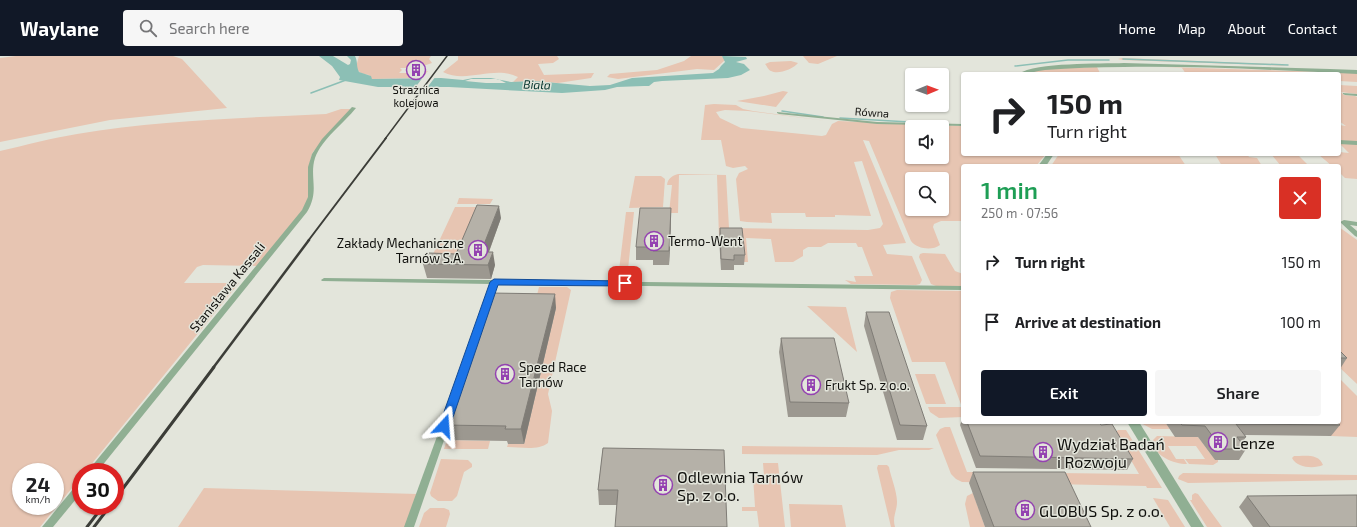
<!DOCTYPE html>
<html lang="en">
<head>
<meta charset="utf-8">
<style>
	body { margin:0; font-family:"Exo 2",sans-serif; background:#f6f6f6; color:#202124; height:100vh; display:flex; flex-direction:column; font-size:15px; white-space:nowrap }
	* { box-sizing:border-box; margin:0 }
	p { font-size:13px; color:#757577 }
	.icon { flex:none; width:22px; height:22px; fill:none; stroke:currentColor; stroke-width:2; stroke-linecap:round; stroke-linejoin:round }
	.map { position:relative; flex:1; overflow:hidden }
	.details { position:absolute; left:961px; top:108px; width:380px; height:260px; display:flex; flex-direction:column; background:#fff; border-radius:4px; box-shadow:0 1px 3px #0004 }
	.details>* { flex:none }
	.hud { position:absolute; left:961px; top:16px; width:380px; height:84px; border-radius:4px; box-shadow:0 1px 3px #0004; background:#fff; color:#202124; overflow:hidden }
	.needle { width:26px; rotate:89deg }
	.tools { position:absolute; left:905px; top:12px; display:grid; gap:8px }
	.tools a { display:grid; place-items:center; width:44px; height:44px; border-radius:4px; background:#fff; box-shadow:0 1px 3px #0004; font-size:20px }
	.speed { position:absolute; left:12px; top:407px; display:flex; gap:8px; font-size:20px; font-weight:700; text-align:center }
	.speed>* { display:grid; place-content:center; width:52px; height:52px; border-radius:50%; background:#fff; box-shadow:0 1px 3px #0004; line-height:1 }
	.speed small { font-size:10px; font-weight:400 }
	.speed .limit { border:6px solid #d22; background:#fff; color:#111 }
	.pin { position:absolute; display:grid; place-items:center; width:34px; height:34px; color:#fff; margin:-17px; border-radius:8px; box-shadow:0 2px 6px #0006 }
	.me { position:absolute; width:44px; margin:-22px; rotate:19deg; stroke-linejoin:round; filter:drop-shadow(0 0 3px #0008) }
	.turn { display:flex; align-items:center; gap:14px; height:84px; padding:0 20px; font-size:18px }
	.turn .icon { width:52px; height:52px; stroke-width:2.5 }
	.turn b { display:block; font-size:28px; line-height:34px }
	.round { display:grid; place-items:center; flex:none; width:42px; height:42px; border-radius:4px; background:#f6f6f6 }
	.overview { display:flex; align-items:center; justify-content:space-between; height:68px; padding:0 20px }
	h1 { font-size:24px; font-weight:600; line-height:30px; color:#1e9e55 }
	.button { display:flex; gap:8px; margin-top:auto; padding:8px 20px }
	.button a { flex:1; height:46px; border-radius:4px; background:#111827; color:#fff; font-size:16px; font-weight:600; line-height:46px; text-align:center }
	.button a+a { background:#f6f6f6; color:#202124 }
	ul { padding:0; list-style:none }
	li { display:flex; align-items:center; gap:12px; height:60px; padding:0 20px }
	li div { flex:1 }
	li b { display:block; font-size:15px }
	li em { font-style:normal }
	header { display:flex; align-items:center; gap:24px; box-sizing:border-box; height:56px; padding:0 20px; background:#111827; color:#fff }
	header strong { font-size:19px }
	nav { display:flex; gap:22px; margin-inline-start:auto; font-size:14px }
	.search { width:280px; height:36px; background:#f6f6f6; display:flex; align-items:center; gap:10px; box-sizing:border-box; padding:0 14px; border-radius:4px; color:#757577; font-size:15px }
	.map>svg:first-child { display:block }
	.green { fill:#e7c5b2; fill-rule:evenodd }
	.water { fill:#8cbfb5; fill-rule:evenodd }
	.pier { fill:#e3e5db }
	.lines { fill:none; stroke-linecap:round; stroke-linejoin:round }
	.stream { stroke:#8cbfb5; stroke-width:1.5 }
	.minor { fill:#90af93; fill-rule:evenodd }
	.tertiary { fill:#90af93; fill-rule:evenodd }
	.rail-far3 { stroke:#3c3d38; stroke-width:1.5 }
	.rail-far2 { stroke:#3c3d38; stroke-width:2 }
	.rail-far1 { stroke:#3c3d38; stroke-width:2.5 }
	.rail { stroke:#3c3d38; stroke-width:3 }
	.wall { fill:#9c9890 }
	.shaded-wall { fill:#7f7c76 }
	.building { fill:#b5b1a8; stroke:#7f7c76 }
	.route { fill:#1a73e8; stroke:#114b97 }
	.labels { text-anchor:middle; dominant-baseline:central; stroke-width:3; stroke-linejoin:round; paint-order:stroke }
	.far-poi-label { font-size:11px; fill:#10100d; stroke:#e3e5db }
	.far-street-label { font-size:11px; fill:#10100d; stroke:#e3e5db }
	.far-water-label { font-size:12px; font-style:italic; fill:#00312a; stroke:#e3e5db }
	.poi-label { font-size:13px; fill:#10100d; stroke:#e3e5db; text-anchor:start }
	.street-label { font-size:13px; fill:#10100d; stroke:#e3e5db }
	.near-poi-label { font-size:16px; fill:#10100d; stroke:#e3e5db; text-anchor:start }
</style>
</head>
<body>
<header>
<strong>Waylane</strong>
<div class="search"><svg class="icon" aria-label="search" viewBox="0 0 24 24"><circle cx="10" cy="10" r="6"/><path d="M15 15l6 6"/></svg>Search here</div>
<nav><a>Home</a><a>Map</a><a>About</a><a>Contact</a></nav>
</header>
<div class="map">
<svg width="1357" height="471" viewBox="0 0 1357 471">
	<rect width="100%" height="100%" fill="#e3e5db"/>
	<g class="green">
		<polygon points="16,0 173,0 182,3 227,52 110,64 0,86 0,2"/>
		<path d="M359 0H431L429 3 432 7 417 12H400L402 14 399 17H416L418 16 428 15 421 22 372 23 369 19C362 18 359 17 356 11Z"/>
		<path d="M458 0H557L559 3 553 7 538 8 544 19 594 17 591 22 558 27 534 25 513 26 518 21C494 9 466 28 443 16L458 4Z"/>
		<polygon points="691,0 722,0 725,4 714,14 697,13 618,23 607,21 610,18 657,14 684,5"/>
		<polygon points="803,0 837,0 818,8 809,7"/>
		<polygon points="1122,2 1274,8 1290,10 1123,4 1118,3"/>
		<path d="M791 5 798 7C793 13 778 19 771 15 768 14 767 10 765 8L770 6Z"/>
		<polygon points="1097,11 1100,17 1104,18 1027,18 1038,13"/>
		<polygon points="1164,11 1357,17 1357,26 1339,25 1339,18 1186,18 1182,12"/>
		<polygon points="1339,29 1357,30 1357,38 1341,36 1344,39 1355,40 1357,41 1357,86 1339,85 1339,69 1346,70 1339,65 1339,37 1341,37 1339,36"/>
		<polygon points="783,35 788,36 776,51 737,45 764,40"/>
		<path d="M714 48 736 49 743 53 753 55 827 65 748 55 725 54 716 56 720 62 741 72 822 80 826 79 832 68 838 65 963 70V98H1046L1036 110H963V165H941L934 168 933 171 940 189C932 195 917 193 911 185L869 85 863 84 906 187 883 189 887 198 912 200 922 224 920 228 916 229 851 228 845 224 856 226 854 220H873L862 191H858L856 187H828L821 191H808L803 194V200L793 206H775L771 183 746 182 748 206H744L741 182H719L717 119H679L678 157H669L672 129H667C668 122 672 120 678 118L726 119 729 172 868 174 880 172 883 168 862 105 854 106 871 160 835 159V161H806L805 157H771L772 167 747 166 740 165 736 123 739 117 748 113 745 110 733 112 726 110 721 84H701L705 49ZM912 71H942V101H912ZM912 123H942V153H912Z"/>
		<path d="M341 53H350V54L313 96C303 119 317 134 301 156L257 210 203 209 197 211 184 227H239L85 416H81V421L40 471H0V95C26 89 52 82 77 78 160 64 243 62 326 58ZM21 416H55V450H21Z"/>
		<polygon points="1339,87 1357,88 1357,123 1345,122 1339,116 1339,110 1332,110 1318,98 1336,99 1339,98 1339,96 1349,97"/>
		<polygon points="1059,98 1178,98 1186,110 1051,110"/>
		<polygon points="1215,98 1254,98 1255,99 1247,98 1249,101 1257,102 1262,110 1222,110"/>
		<polygon points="1271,98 1297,98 1309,110 1281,110"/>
		<polygon points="635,120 661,120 665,123 663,151 629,152"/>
		<polygon points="459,142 493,143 490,148 457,148"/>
		<polygon points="455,151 485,151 459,211 427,211"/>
		<polygon points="626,156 634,156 627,223 618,223"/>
		<polygon points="1339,171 1357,184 1357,328 1339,311"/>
		<polygon points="923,197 945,198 955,215 963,218 963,230 936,230 931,228 919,201 920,198"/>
		<path d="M539 231H567L571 234 548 338 552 355 548 387C538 395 520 391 507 391L508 388H524L556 252 534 251Z"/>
		<polygon points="897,234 963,235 963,361 939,362 930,356 928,351 962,351 945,306 912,306 890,242 891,236"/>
		<polygon points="807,250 846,251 857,296"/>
		<polygon points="915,318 935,318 946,348 926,348"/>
		<polygon points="1339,322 1357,340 1357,381 1331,380 1319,366 1339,366"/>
		<polygon points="1139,366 1165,366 1170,373 1152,373"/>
		<polygon points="945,371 950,371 967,416 1139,418 1114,375 1118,375 1117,374 1126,374 1162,432 1147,432 1146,430 962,426 956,423 951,418 936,379 940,373"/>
		<path d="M1157 380 1198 381 1215 404H1218V406L1213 409 1189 408 1185 403H1205L1196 390H1168L1176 403H1184L1187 408C1174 408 1153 400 1153 384Z"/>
		<polygon points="447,384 490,385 488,393 444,393"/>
		<polygon points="742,390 934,392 929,394 899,394 877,399 742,398"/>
		<path d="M1294 400C1304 400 1319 397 1323 409 1314 413 1297 412 1292 402Z"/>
		<polygon points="441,403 468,404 472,408 472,411 464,416 457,440 452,445 438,445 431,440 430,437"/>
		<polygon points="763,407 778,407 785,471 759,471 757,455 742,455 742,451 755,451 753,420 764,420"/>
		<path d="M878 409H887L889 411C891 422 897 435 897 446 897 455 892 461 895 471H891L877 412Z"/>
		<polygon points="1183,417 1357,419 1357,424 1188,427 1178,423 1179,420"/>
		<polygon points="204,432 418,438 405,471 178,471"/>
		<polygon points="973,437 985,471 970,471 965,448 967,440"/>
		<polygon points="1195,437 1198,438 1222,471 1207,471 1190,444 1192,444 1192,439"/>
		<polygon points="1153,442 1168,444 1185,471 1170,471"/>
		<polygon points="789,448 842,449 846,471 791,471"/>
		<polygon points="430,452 444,452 449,454 450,458 446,471 419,471 424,457"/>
	</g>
	<path class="water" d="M319 0H333L348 9 350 8 351 4 347 0H355C358 6 356 10 359 16L371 20 372 23 441 22 463 24 473 22H491L511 26 534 25 590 30 610 29 632 22 713 17 719 13 721 10 725 6 722 0 746 1 747 3 736 6 744 8 750 14 741 19 728 22 662 25 654 26 649 30H644L617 31 605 34 562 37 449 31H378L339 24 340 21 332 10ZM471 23H498L506 27H486L465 25Z"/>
	<polygon class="pier" points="424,20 436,20 426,33 414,33"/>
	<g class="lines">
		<g class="stream">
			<polyline points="1123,3 1288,9"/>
			<polyline points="1015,10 1068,4 1109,4"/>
			<polyline points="311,37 346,24"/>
			<polyline points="782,55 823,61"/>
			<polyline points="840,62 927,67"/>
		</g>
		<g class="minor">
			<polygon points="1343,37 1357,38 1357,40 1345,39 1343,38"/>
			<path d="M352 51 356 52C344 67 322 83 315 102 309 121 320 135 307 156L97 416H87L302 154 308 141V111L312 98 322 83Z"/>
			<polygon points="777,56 877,66 963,68 963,70 877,68 779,58 777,57"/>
			<polygon points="1339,84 1357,85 1357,89 1339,88"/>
			<polygon points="1344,164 1357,166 1357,170 1350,169 1357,175 1357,181 1355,180 1340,166"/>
			<polygon points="324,222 963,230 963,234 497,228 491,246 487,248 483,246 490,228 322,225 321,224"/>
			<polygon points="447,361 450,362 451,364 414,471 404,471 443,364 444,362"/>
			<polygon points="81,426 81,437 53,471 42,471 78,427"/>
		</g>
		<g class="tertiary">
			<path d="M1124 7 1330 13 1357 14V18C1279 14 1201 10 1124 11 1097 11 1071 12 1045 14 1036 15 1028 18 1018 18 1037 6 1100 8 1124 7Z"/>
			<polygon points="1047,98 1054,98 1046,110 1038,110"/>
			<polygon points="1127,366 1139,366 1204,471 1191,471"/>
		</g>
		<polyline class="rail-far3" points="385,83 447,0"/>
		<polyline class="rail-far2" points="308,185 386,82"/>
		<polyline class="rail-far1" points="213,312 309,184"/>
		<g class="rail">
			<polyline points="115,443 214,311"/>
			<polyline points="87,471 103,450"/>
			<polyline points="94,471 110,450"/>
		</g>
	</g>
	<g class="wall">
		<polygon points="671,152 671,165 669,209 653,209 653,204 636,204 636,191"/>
		<polygon points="501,162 489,196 495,209 491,223 427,222 423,208 456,198"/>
		<polygon points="720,172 745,199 744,209 734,209 734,214 721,214 719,182"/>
		<polygon points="556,252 524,388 508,388 507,385 447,384 443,369"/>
		<polygon points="866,256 927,370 923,384 897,384 864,270"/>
		<polygon points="781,282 849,347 846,361 788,361 779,296"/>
		<polygon points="1339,294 1347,302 1340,313 1339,313"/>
		<polygon points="963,361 963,366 1099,366 1101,369 1133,403 1127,414 976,412 960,369"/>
		<polygon points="1165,366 1337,366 1340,369 1331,380 1245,379 1246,381 1242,387 1246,393 1239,404 1215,404 1198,381 1175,381"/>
		<polygon points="603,392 727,471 617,449 599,449 598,434"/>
		<polygon points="973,416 1091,471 985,471 969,427"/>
		<polygon points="1247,440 1357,471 1253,471 1239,451"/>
	</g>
	<g class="shaded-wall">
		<polygon points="499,150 501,162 484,209 481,196"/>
		<polygon points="671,152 671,165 669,209 669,195"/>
		<polygon points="493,196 495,209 491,223 488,209"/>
		<polygon points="555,238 556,252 524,388 521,373"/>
	</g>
	<g class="building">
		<polygon points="477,149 499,150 481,196 493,196 488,209 423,208 429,197 456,198"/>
		<polygon points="640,152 671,152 669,195 653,195 653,191 636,191"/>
		<polygon points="720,172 742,172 745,199 734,199 734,204 721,203"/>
		<polygon points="490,237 555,238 521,373 505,373 506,370 443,369"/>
		<polygon points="866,256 889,256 927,370 900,369"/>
		<polygon points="781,282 834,282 849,347 790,346"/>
		<polygon points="1339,294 1347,302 1339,302"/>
		<polygon points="967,366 1099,366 1101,369 1112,368 1133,403 980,400"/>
		<polygon points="1179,366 1337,366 1340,369 1236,368 1246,381 1237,381 1246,393 1222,393 1205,370 1182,369"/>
		<polygon points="603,392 724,394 727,471 615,471 618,434 598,434"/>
		<polygon points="973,416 1065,416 1091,471 994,471"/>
		<polygon points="1357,439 1357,471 1270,471 1247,440"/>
	</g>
	<polygon class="route" points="494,223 625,225 630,227 625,230 498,229 450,370 448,373 444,374 441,373 439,370 490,226"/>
	<defs>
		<symbol id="building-ring" viewBox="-11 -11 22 22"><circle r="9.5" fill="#e3e5db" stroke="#9442b1" stroke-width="1.5"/><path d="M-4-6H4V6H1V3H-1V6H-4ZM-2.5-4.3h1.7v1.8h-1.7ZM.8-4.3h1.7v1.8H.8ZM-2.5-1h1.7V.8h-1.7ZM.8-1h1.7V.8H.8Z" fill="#9442b1"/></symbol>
	</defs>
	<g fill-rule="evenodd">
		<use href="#building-ring" x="405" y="3" width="22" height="22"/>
		<use href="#building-ring" x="643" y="174" width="22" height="22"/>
		<use href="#building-ring" x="467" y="183" width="22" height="22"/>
		<use href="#building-ring" x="494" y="307" width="22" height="22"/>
		<use href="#building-ring" x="800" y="318" width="22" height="22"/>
		<use href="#building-ring" x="1207" y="375" width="22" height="22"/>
		<use href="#building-ring" x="1032" y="385" width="22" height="22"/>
		<use href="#building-ring" x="652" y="418" width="22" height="22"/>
		<use href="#building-ring" x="1014" y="443" width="22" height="22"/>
	</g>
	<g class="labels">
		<g class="far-poi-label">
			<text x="416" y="33">Strażnica<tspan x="416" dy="13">kolejowa</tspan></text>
		</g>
		<g class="far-street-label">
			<text transform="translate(872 56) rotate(4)">Równa</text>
		</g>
		<g class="far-water-label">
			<text transform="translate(537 28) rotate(2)">Biała</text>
		</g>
		<g class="poi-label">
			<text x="668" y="185">Termo-Went</text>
			<text x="464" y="187" text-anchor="end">Zakłady Mechaniczne<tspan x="464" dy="15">Tarnów S.A.</tspan></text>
			<text x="519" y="311">Speed Race<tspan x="519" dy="15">Tarnów</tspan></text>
			<text x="825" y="329">Frukt Sp. z o.o.</text>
		</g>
		<g class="street-label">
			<text transform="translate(227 231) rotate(-51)">Stanisława Kassali</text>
		</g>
		<g class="near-poi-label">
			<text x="1232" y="386">Lenze</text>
			<text x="1057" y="387">Wydział Badań<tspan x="1057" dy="18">i Rozwoju</tspan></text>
			<text x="677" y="420">Odlewnia Tarnów<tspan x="677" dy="18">Sp. z o.o.</tspan></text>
			<text x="1039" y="454">GLOBUS Sp. z o.o.</text>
		</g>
	</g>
</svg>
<div class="tools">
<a><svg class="needle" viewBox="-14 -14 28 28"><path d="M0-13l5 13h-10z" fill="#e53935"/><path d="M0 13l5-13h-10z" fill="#757577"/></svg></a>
<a><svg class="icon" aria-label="sound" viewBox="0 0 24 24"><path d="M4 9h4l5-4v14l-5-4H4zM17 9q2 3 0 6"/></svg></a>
<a><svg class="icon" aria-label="search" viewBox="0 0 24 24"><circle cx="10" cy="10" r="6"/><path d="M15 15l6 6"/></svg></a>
</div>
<div class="speed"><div>24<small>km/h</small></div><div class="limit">30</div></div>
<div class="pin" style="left:625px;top:227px;background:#d93025"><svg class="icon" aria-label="arrive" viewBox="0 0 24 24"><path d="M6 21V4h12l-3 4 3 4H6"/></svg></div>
<svg class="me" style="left:444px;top:370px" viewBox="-20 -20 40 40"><path d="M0-17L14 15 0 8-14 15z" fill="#1a73e8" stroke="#fff" stroke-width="4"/></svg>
<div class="hud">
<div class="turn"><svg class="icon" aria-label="right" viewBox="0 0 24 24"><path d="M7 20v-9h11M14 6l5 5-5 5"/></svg><div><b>150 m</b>Turn right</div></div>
</div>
<section class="details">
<div class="overview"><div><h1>1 min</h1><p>250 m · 07:56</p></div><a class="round" style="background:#d93025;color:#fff"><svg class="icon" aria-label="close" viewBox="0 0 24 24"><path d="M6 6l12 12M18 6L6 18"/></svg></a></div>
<ul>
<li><svg class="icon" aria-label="right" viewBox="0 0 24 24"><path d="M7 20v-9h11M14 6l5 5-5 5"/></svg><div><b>Turn right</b></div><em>150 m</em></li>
<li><svg class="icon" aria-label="arrive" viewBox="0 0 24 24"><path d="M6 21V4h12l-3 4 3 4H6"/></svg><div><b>Arrive at destination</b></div><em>100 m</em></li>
</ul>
<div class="button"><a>Exit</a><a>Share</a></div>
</section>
</div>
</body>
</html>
